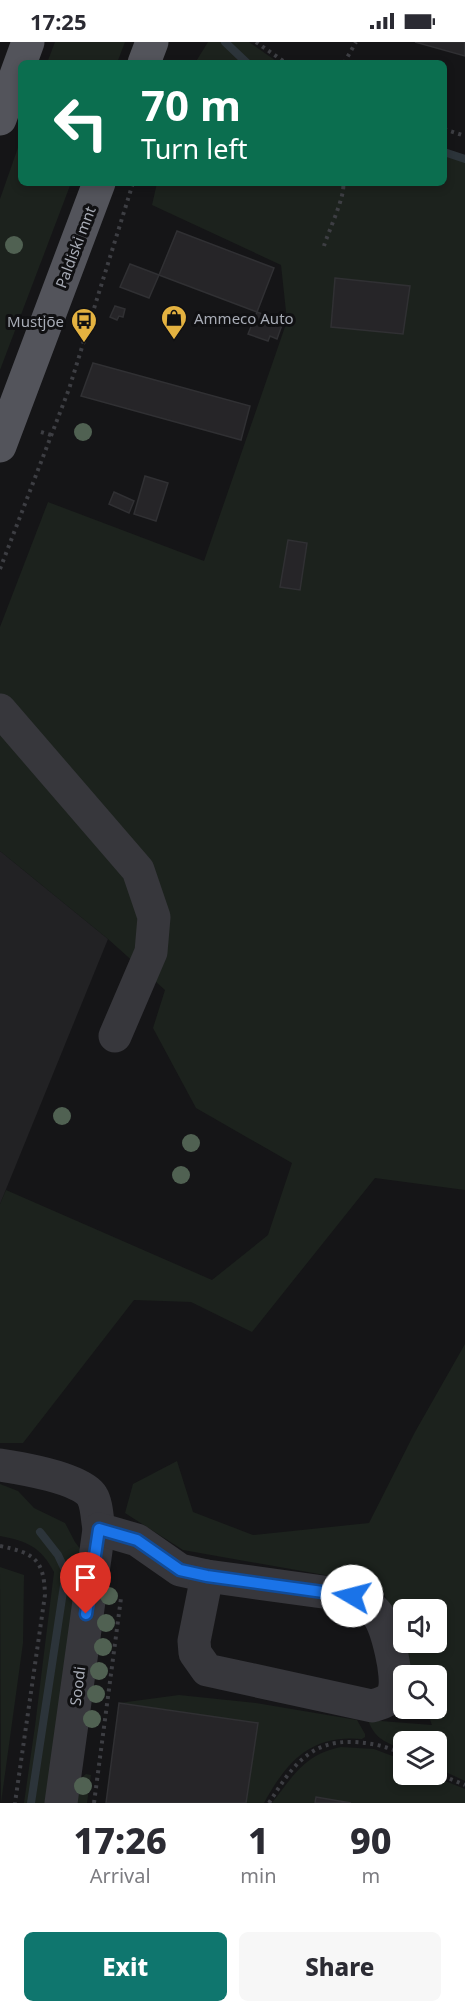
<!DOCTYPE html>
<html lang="en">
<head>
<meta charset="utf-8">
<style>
	body { margin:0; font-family:"Noto Sans",sans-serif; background:#f7f7f7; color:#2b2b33; height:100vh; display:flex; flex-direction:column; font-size:22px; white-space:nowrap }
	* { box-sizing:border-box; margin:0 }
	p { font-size:20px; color:#7c7c81 }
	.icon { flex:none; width:33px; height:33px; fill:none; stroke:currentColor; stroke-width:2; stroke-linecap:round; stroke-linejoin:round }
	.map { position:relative; height:1761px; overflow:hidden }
	.drawer { display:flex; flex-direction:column; background:#fff; flex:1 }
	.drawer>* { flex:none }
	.banner { position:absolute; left:18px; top:18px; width:429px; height:126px; border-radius:9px; box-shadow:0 3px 9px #0003; background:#0b6e4f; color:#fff; overflow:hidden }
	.fabs { position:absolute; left:393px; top:1557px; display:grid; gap:12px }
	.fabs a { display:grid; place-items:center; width:54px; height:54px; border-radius:9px; background:#fff; box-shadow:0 3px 9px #0003; font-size:30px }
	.pin { position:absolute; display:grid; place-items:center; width:51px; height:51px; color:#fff; margin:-62px -26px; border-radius:50% 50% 50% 0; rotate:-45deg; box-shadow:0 0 6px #0007 }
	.pin .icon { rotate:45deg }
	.me { position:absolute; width:66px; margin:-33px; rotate:278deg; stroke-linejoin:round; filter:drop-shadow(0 0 4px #0008) }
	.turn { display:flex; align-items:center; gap:21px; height:126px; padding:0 24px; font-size:27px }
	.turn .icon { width:78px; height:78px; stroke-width:2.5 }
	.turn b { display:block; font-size:42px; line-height:51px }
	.eta { display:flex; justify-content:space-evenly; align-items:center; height:102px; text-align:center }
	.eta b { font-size:36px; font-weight:800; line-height:42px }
	.action { display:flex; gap:12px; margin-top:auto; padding:12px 24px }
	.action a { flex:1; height:69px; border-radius:9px; background:#0f766e; color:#fff; font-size:24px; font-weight:800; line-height:69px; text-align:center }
	.action a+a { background:#f7f7f7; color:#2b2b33 }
	.status { display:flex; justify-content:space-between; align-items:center; height:42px; padding:0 30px; background:#fff; direction:ltr }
	.status svg { height:16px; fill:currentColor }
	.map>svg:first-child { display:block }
	.built { fill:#222224 }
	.green { fill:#1c221d; fill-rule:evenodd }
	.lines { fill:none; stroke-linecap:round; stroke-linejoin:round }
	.stream { stroke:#2c343a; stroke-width:8 }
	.building { fill:#262528; stroke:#303033; stroke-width:1.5 }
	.path { stroke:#3d3e43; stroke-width:4; stroke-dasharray:3 4.5; stroke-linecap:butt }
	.minor { stroke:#37373c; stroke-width:33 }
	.major { stroke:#53545b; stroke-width:33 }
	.tree { fill:#506152 }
	.route-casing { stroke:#114b97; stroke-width:15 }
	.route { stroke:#1a73e8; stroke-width:10 }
	.labels { text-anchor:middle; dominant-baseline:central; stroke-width:6; stroke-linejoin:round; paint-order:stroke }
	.street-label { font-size:15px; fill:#a8acb6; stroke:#101012 }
	.poi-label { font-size:15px; fill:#a8acb6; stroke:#101012; text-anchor:start }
</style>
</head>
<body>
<div class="status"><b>17:25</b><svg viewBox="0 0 49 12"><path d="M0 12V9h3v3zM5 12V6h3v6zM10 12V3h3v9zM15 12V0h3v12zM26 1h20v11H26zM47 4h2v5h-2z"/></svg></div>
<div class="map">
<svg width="465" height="1761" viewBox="0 0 465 1761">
	<rect width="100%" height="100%" fill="#151517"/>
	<polygon class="built" points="0,809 108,897 0,1162"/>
	<g class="green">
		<polygon points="55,0 125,0 117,21 47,21"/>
		<polygon points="208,0 249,0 279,21 195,21"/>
		<polygon points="21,97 21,141 71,141 0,328 0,157"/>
		<polygon points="444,111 465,116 465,1148 375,1136 252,1290 191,1260 134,1258 23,1401 0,1401 0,1162 6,1148 212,1238 268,1193 292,1121 196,1066 153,986 165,948 108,897 0,809 0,585 48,460 204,519 287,279 281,223 152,163 157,141 444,141"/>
		<path d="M465 1302V1739L437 1726 436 1700H404L403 1708C387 1700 375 1698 368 1678L432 1683 426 1667 436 1666V1634L414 1633 381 1543 183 1508 125 1471 133 1442 177 1419 193 1470 253 1493 369 1481 415 1390ZM404 1568H436V1600H404Z"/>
		<path d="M0 1442 18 1449 34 1466 65 1481 75 1500 81 1508 47 1761H24L35 1684 54 1530C41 1505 27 1499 0 1494Z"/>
		<polygon points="0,1525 24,1533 23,1601 1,1761"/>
		<path d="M179 1653 256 1661 357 1678 365 1692V1695L362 1697C311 1692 287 1719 264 1761H246L258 1681 119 1661Z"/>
		<path d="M341 1705 374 1707 403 1718 404 1732 430 1733 465 1747V1761H351L316 1755 315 1761H272C293 1734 305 1712 341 1705Z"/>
		<polygon points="86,1732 91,1733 87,1761 74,1761 76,1740"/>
	</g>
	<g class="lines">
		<g class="stream">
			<polyline points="225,0 247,21"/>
			<polyline points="444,110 465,117"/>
			<polyline points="31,1761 66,1530 58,1513 40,1490"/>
		</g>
	</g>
	<g class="building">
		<polygon points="415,0 465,0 465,14"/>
		<polygon points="177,189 274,226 257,270 159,233"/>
		<polygon points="130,222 159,233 149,256 120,245"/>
		<polygon points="335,236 410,244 403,292 331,285"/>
		<polygon points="115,264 125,267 123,275 119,274 117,278 110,275"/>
		<polygon points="257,270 283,280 277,297 270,294 268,299 248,292"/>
		<polygon points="93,321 250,364 241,398 81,354"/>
		<polygon points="145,434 168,441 156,479 134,472"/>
		<polygon points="114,450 134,459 129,471 109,462"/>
		<polygon points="288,498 307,501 300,548 280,545"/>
		<polygon points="119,1661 258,1681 246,1761 106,1761"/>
		<polygon points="316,1755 351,1761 315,1761"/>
	</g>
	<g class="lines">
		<g class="path">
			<polyline points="256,0 286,21"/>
			<polyline points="344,21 356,0"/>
			<polyline points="444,87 465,94"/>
			<path d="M324 204C328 190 346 153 343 141"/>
			<polyline points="41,390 51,393"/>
			<polyline points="0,527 69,347 133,141"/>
			<path d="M0 1504C34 1511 44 1517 45 1553L15 1761"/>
			<polyline points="436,1731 465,1743"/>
			<polyline points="94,1761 121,1556"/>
			<path d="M269 1761C291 1726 309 1698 354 1700 372 1701 387 1704 404 1713"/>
		</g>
		<g class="minor">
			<polyline points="0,668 138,828 154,875 151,910 115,994"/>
			<path d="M0 1423C20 1426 82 1436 92 1454 97 1462 97 1477 99 1487L61 1761"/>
			<polyline points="99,1487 137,1498 180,1528 207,1534"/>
			<path d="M207 1534 352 1554C361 1559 372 1564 378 1573 387 1586 399 1634 394 1649 391 1659 382 1661 372 1664L207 1628 195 1611 194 1599Z"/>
		</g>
		<g class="major">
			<polyline points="144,21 152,0"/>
			<polyline points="0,77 28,0"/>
			<polyline points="0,404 99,141"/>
		</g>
	</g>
	<g class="tree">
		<circle cx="14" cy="203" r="9"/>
		<circle cx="83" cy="390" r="9"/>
		<circle cx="62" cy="1074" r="9"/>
		<circle cx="191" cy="1101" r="9"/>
		<circle cx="181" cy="1133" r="9"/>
		<circle cx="109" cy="1554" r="9"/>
		<circle cx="106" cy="1581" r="9"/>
		<circle cx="103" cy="1605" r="9"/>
		<circle cx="99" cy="1629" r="9"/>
		<circle cx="96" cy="1652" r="9"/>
		<circle cx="92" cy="1677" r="9"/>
		<circle cx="83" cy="1744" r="9"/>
	</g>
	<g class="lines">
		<defs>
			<polyline id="route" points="86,1572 99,1487 137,1498 180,1528 207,1534 352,1554"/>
		</defs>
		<use href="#route" class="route-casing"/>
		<use href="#route" class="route"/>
	</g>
	<defs>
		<symbol id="shop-pin" viewBox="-11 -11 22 30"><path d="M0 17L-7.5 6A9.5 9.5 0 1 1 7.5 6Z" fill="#e4b240" stroke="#101012"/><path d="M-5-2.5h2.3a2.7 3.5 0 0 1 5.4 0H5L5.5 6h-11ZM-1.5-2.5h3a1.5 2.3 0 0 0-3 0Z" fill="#111"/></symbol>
		<symbol id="bus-pin" viewBox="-11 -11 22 30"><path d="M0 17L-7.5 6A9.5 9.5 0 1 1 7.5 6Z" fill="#e4b240" stroke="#101012"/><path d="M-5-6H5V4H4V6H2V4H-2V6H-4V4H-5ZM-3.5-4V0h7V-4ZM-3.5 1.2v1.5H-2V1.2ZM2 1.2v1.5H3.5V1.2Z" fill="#111"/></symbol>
	</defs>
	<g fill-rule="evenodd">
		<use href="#shop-pin" x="159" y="261" width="30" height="40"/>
		<use href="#bus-pin" x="69" y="264" width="30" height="40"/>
	</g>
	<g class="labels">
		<g class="street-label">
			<text transform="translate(75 205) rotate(-69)">Paldiski mnt</text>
			<text transform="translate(77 1644) rotate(-83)">Soodi</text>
		</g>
		<g class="poi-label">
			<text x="194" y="276">Ammeco Auto</text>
			<text x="64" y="279" text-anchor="end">Mustjõe</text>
		</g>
	</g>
</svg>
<div class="fabs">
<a><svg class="icon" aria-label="sound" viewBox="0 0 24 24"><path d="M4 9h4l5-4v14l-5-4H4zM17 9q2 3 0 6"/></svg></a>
<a><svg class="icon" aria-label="search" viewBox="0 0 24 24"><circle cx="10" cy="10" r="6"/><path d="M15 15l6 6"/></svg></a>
<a><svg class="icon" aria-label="layers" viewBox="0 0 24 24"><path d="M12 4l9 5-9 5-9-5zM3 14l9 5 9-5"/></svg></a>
</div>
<div class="pin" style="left:86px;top:1572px;background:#d93025"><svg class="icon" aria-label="arrive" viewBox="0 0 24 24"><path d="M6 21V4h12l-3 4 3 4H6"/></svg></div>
<svg class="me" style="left:352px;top:1554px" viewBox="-20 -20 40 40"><circle r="19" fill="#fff"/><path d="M0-13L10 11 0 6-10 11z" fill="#1a73e8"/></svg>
<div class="banner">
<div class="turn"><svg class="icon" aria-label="left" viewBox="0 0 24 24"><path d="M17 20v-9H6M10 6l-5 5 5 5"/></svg><div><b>70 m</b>Turn left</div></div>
</div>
</div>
<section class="drawer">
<div class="eta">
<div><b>17:26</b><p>Arrival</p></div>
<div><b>1</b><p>min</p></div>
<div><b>90</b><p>m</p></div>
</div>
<div class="action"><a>Exit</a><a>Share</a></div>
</section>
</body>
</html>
